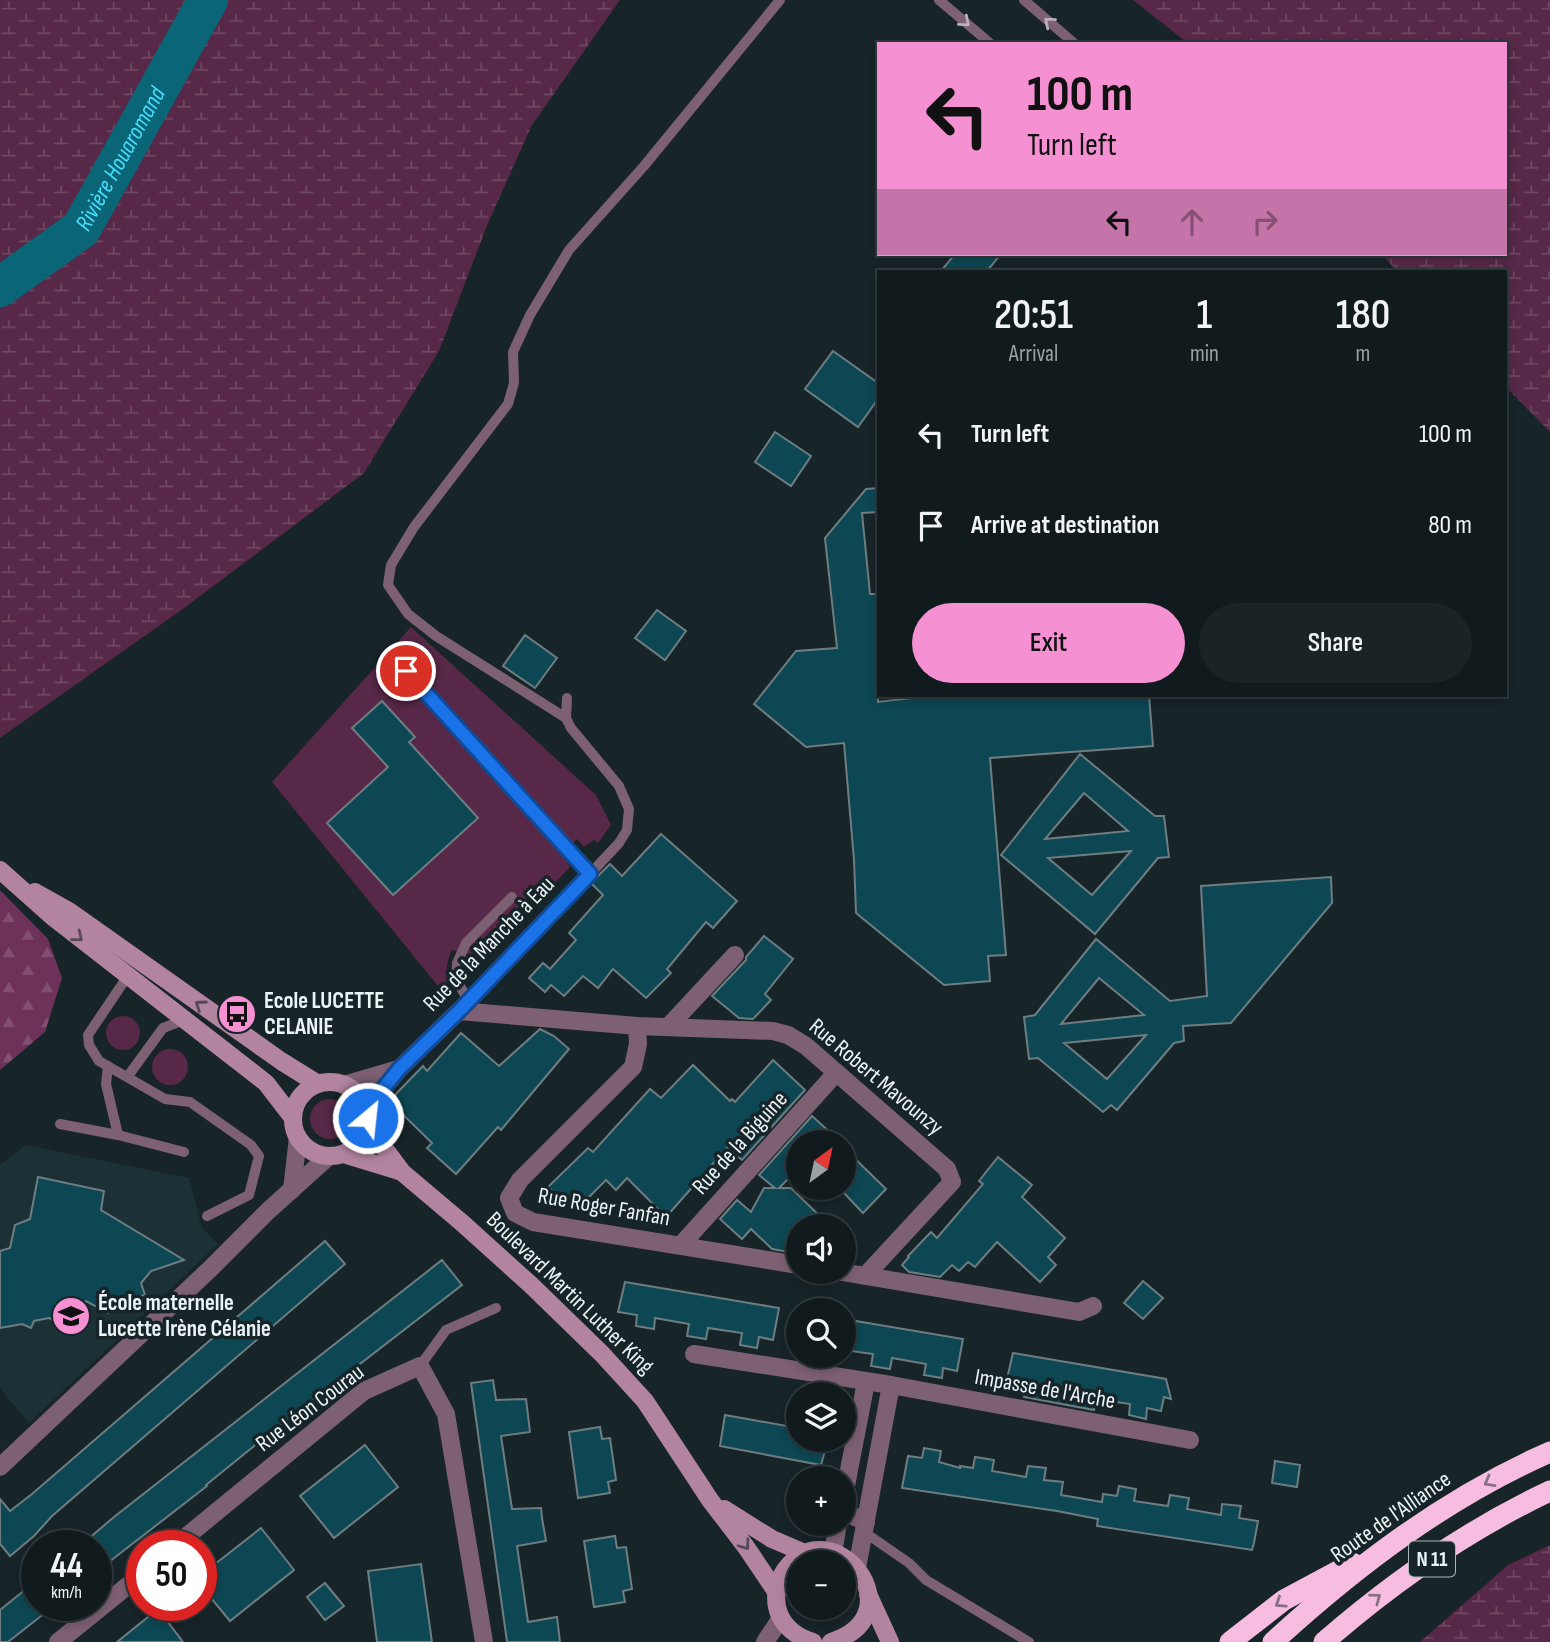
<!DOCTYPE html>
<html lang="en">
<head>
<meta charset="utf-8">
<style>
	body { margin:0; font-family:"Sofia Sans Condensed",sans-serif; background:#1a2427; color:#f1f3f6; height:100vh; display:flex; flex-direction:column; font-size:26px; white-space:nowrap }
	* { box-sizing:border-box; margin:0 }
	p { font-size:23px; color:#9ca1a4 }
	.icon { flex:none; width:38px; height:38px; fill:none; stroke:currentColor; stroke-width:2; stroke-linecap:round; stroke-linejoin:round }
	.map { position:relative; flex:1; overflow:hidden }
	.sheet { position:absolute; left:877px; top:270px; width:630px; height:427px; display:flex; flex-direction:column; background:#111b1e; border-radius:0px; box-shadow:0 4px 10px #0003,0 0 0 2px #30393c }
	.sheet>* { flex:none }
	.guide { position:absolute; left:877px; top:42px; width:630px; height:214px; border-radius:0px; box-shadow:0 4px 10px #0003,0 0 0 2px #30393c; background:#f591d2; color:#111; overflow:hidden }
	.needle { width:46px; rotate:33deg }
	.controls { position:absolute; left:786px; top:1130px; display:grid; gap:14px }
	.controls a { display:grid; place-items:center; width:70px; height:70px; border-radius:50%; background:#111b1e; box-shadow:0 4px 10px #0003,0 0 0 2px #30393c; font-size:35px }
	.speed { position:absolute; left:21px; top:1530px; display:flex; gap:14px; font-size:35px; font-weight:700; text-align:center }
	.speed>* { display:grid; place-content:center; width:91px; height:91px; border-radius:50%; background:#111b1e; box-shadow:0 4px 10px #0003,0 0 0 2px #30393c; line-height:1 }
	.speed small { font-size:18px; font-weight:400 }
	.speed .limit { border:10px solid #d22; background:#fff; color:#111 }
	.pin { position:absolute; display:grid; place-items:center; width:60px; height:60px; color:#fff; margin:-30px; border:4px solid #fff; border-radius:50%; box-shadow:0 2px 7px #0007 }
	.me { position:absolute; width:77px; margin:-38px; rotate:28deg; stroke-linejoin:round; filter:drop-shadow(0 0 5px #0008) }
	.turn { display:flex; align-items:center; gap:24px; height:147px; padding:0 35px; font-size:32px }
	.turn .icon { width:91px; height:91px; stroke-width:2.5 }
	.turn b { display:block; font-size:49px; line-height:60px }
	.lanes { display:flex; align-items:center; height:66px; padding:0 35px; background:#0003; justify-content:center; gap:35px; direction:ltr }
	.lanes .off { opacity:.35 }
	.eta { display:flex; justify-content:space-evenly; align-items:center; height:119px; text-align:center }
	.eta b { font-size:42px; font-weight:600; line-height:49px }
	.cta { display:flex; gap:14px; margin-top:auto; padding:14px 35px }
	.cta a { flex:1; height:80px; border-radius:42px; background:#f591d2; color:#111; font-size:28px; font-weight:600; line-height:80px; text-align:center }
	.cta a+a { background:#1a2427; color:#f1f3f6 }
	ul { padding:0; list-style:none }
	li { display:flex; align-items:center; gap:21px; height:91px; padding:0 35px }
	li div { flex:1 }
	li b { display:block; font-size:26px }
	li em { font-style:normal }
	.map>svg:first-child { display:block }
	.built { fill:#1b3136 }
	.green { fill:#572847 }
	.forest { fill:url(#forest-firs) }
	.wetland { fill:url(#wetland-marsh) }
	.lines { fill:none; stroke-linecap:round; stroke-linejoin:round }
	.river { stroke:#0a6576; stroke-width:40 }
	.building { fill:#0d4754; stroke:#6e7d82; stroke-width:2; fill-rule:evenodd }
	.lane { stroke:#7d6072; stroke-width:10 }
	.street { stroke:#7d6072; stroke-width:18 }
	.secondary { stroke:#b284a0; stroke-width:18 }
	.highway { stroke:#f7bde1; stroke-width:21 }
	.oneway { stroke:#bab1bb }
	.oneway2 { stroke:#554a58 }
	.oneway3 { stroke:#877084 }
	.route-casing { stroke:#114b97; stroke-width:18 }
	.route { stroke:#1a73e8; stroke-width:12 }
	.labels { text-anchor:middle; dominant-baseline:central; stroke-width:7; stroke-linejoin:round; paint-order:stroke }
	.shield { fill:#172428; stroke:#abb6b8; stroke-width:2 }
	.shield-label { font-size:21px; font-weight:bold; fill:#ebf4f6 }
	.street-label { font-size:23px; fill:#ebf4f6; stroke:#172428 }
	.poi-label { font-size:23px; font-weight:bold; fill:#ebf4f6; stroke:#172428; text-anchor:start }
	.water-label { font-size:24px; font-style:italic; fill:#48ddfe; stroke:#172428 }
</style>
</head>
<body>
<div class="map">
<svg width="1550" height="1642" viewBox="0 0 1550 1642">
	<defs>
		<pattern id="forest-firs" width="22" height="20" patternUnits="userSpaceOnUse" patternTransform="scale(1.75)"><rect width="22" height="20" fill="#6d315a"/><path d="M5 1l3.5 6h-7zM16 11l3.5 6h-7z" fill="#824f72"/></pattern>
		<pattern id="wetland-marsh" width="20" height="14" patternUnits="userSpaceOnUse" patternTransform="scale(1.75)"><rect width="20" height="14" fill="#572847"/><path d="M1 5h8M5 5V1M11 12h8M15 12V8" fill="none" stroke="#6f4862"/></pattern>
	</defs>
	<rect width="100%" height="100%" fill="#172428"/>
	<polygon class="built" points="26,1145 189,1178 202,1228 218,1244 29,1423 0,1388 0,1165"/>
	<g class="green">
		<path d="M411 627 596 795 611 825 598 843 594 840 584 847 577 839 562 853 570 867 469 973 467 971 472 955 452 950C445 965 445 976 450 992L447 997 272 782Z"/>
		<circle cx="123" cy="1033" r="17"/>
		<circle cx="170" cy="1067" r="18"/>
		<circle cx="330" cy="1119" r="20"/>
	</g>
	<polygon class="forest" points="0,890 48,939 62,978 45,1032 0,1070"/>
	<g class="wetland">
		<polygon points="0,0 620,0 532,125 488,223 439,351 364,473 180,611 0,738"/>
		<polygon points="1133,0 1550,0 1550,432 1505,386 1505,271 1397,271 1381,254 1505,254 1505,44 1189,44"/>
		<polygon points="1550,1545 1550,1642 1420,1642 1508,1565"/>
	</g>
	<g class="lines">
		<path class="river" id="s1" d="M0 287 81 229 208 0"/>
	</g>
	<g class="building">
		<polygon points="955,254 1001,254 987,271 941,271"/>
		<polygon points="833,351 878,383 878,399 858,427 805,389"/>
		<polygon points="775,432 811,456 791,486 755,462"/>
		<polygon points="878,488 878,512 862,513 870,594 878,594 878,702 938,695 1149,695 1153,746 990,758 1006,955 988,956 990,981 944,985 856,913 854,860 844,743 806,747 754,704 796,651 837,648 825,538 866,489"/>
		<polygon points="657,610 686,631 665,660 635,638"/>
		<polygon points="525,635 557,658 535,688 503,666"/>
		<polygon points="382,701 415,737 409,742 478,818 393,895 327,823 388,767 352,728"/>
		<path d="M1080 754 1155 816H1164L1169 857 1158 858 1095 934 1001 855ZM1084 793 1128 831 1045 839ZM1131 851 1092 895 1048 858Z"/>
		<polygon points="661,834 737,901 713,928 706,922 667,969 671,973 646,998 613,969 598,988 583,976 564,996 551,985 545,992 529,978 543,963 550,969 576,940 569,933 603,895 591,883 610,864 622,876"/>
		<path d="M1331 877 1332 903 1231 1023 1183 1026 1184 1041 1174 1043 1117 1110 1111 1105 1103 1112 1038 1058 1029 1059 1024 1017 1035 1015 1096 939 1170 1001 1207 996 1201 886ZM1099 978 1144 1015 1061 1024ZM1146 1035 1107 1079 1064 1043Z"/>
		<polygon points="764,936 793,959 765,994 771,1000 753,1019 739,1018 712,996 746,960 746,957"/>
		<polygon points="540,1029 554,1036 569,1049 501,1130 498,1127 456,1174 427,1148 432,1143 389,1101 423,1066 427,1071 461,1033 499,1066"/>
		<polygon points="773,1060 805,1090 742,1160 727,1148 666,1217 627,1178 616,1190 606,1180 579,1207 570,1198 565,1204 548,1187 588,1148 593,1152 650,1089 661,1098 693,1065 730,1101 732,1099 735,1102"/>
		<polygon points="812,1116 842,1143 798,1143 798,1169 779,1188 791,1188 831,1227 798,1227 798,1243 789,1252 772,1249 751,1229 742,1239 720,1219 737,1200 751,1212 764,1188 775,1188 759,1175"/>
		<polygon points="844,1148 886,1189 863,1213 844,1193"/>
		<polygon points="998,1157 1032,1185 1022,1197 1065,1238 1048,1257 1056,1265 1040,1282 997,1242 975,1267 968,1262 959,1271 952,1265 940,1277 909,1272 902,1265 909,1257 908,1256 931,1232 937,1238 983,1184 979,1181"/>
		<polygon points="38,1177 104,1191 101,1210 184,1260 151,1271 141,1283 145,1295 137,1297 132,1305 116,1298 108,1313 86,1301 78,1317 64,1307 54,1320 49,1318 34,1321 31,1328 22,1324 0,1328 0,1251 10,1248 15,1225 30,1219"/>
		<polygon points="325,1241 345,1264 52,1516 34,1536 10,1556 0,1544 0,1499 10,1511 32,1494"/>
		<polygon points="442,1260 462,1285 259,1442 206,1485 207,1486 96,1572 96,1545 81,1545 114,1517"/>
		<polygon points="1143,1281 1163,1298 1143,1319 1124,1303"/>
		<polygon points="625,1282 779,1308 773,1340 759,1337 757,1348 740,1345 742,1333 708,1328 706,1339 687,1336 689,1324 655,1318 654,1329 636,1326 637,1315 618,1312"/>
		<polygon points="844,1319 963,1339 957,1371 943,1368 942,1378 924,1375 926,1364 892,1358 890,1369 871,1366 873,1354 844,1350"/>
		<polygon points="1013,1353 1166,1379 1171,1399 1164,1397 1161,1411 1147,1408 1146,1419 1129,1415 1130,1404 1096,1399 1094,1410 1024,1397 1026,1385 1006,1383"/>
		<polygon points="493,1380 496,1400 526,1399 530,1432 501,1436 507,1476 512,1509 541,1508 542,1518 546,1541 517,1546 528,1622 557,1617 560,1642 507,1642 471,1383"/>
		<polygon points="725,1415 798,1428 798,1440 828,1440 821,1465 720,1446"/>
		<polygon points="600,1427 602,1439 610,1438 616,1480 608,1482 610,1493 578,1498 569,1432"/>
		<polygon points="365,1445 398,1487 334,1538 300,1496"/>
		<polygon points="924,1448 941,1451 939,1462 960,1468 960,1466 973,1468 975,1457 994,1460 992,1471 1026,1477 1028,1466 1046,1468 1044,1480 1063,1482 1061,1495 1102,1502 1103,1494 1117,1496 1119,1486 1136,1489 1134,1501 1168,1506 1170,1495 1189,1498 1187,1509 1221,1515 1222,1504 1241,1506 1239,1518 1258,1521 1254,1543 1252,1550 1097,1526 1098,1519 1057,1511 902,1488 908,1456 922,1458"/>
		<polygon points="1275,1461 1300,1465 1297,1487 1272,1483"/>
		<polygon points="261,1528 294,1570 230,1621 201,1586 201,1575"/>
		<polygon points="615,1536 617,1548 626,1547 632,1589 623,1591 625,1602 594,1607 584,1541"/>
		<polygon points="421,1564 432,1642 377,1642 368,1571"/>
		<polygon points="37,1580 37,1605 55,1605 8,1642 0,1642 0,1610"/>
		<polygon points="325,1583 344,1606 325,1620 307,1597"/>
		<polygon points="158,1609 183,1642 117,1642"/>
	</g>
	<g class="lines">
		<g class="lane">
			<polyline points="939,0 991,44"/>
			<polyline points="1024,0 1075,44"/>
			<polyline points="406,671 590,874"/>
			<polyline points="566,718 436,636 408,614 388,585 391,565 414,527 508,404 514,383 513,352 530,315 569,250 644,166 780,0"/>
			<polyline points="133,976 127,977 88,1035 89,1045 99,1061 165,1099 190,1102 251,1145 259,1156 249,1195 207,1216"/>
			<polyline points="469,1001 456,980 457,963 466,943 512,897"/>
			<polyline points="460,1011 590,874 619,843 627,830 629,809 619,786 571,728 566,718 567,698"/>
			<polyline points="108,1066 106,1084 118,1135"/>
			<polyline points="128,1076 163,1028 184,1020"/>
			<polyline points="60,1124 118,1135 184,1152"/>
			<polyline points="420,1366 446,1330 496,1308"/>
			<polyline points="864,1532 909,1563 926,1580 1029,1642"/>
		</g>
		<g class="street">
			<polyline points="637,1026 638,1044 633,1067 520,1180 509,1198 515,1213 533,1222 798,1265"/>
			<polyline points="669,1026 735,955"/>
			<polyline points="344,1085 399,1069"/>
			<polyline points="366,1110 399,1069 459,1011 637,1026 773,1031 788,1035 806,1046 947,1169 952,1182 865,1276"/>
			<polyline points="292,1190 298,1137"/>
			<polyline points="681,1245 836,1073"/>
			<polyline points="842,1272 1079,1312 1093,1306"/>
			<polyline points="694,1354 891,1385 1190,1440"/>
			<polyline points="0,1467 210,1269 268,1211 329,1156"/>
			<polyline points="844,1496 866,1382"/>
			<polyline points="844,1512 866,1522"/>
			<polyline points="176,1545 364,1391 420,1366 446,1414 484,1642"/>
			<polyline points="833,1553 838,1524"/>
			<polyline points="857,1568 891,1385"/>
			<polyline points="58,1642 142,1574"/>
			<polyline points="765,1642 781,1618"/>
		</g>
		<g class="secondary">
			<polyline points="0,870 54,918 266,1083 293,1118"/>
			<polyline points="35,892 69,911 281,1061 318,1084"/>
			<circle cx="330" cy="1119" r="37"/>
			<polyline points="366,1124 402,1172 460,1221 531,1285 602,1354 645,1401 710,1500 746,1547 777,1593"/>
			<polyline points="343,1154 402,1172"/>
			<polyline points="724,1509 772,1539 807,1554"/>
			<polyline points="868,1594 890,1642"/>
			<path d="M813 1642C798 1637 787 1630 780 1616 773 1601 776 1583 785 1570 832 1506 919 1614 831 1642"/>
		</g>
		<g class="highway">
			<polyline points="1230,1642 1284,1600 1353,1563"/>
			<path d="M1273 1642C1356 1566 1447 1497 1550 1452"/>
			<path d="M1324 1642C1393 1582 1467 1530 1550 1491"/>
		</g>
	</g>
	<defs><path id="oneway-chevron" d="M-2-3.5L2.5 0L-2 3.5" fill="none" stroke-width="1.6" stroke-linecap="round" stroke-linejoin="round" transform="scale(1.75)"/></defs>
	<g class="oneway">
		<use href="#oneway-chevron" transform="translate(965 22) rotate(40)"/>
		<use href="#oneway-chevron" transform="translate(1049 22) rotate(-140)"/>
	</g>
	<g class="oneway2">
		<use href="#oneway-chevron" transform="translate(78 937) rotate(39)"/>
		<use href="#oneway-chevron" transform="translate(200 1005) rotate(-145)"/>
		<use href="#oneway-chevron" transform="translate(745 1545) rotate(54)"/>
	</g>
	<g class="oneway3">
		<use href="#oneway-chevron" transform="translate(1489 1482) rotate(151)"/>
		<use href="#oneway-chevron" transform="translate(1376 1598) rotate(-37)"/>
		<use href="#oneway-chevron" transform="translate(1280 1603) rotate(146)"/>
	</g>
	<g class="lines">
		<defs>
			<polyline id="route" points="368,1118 366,1110 399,1069 459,1011 590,874 406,671"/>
		</defs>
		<use href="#route" class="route-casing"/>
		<use href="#route" class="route"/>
	</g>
	<defs>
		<symbol id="bus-disc" viewBox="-11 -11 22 22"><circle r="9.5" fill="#f591d2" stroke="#172428"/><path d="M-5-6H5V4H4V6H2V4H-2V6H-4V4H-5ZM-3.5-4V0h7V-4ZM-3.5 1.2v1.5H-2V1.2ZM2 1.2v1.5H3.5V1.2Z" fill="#111"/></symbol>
		<symbol id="school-disc" viewBox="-11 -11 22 22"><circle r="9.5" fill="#f591d2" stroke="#172428"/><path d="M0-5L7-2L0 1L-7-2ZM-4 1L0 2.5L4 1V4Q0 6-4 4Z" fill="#111"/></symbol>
	</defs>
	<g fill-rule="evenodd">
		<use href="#bus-disc" x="215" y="992" width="44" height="44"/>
		<use href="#school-disc" x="49" y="1294" width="44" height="44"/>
	</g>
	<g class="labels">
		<rect class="shield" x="1409" y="1541.5" width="46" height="35" rx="5"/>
		<g class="shield-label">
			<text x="1432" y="1559">N 11</text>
		</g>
		<g class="street-label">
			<text transform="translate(489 944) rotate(-46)">Rue de la Manche à Eau</text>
			<text transform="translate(876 1077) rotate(40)">Rue Robert Mavounzy</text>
			<text transform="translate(740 1143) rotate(-48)">Rue de la Biguine</text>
			<text transform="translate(604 1207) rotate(10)">Rue Roger Fanfan</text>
			<text transform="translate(570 1293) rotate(44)">Boulevard Martin Luther King</text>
			<text transform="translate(1045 1389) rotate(10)">Impasse de l'Arche</text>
			<text transform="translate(310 1408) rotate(-37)">Rue Léon Courau</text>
			<text transform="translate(1391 1517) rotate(-35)">Route de l'Alliance</text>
		</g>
		<g class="poi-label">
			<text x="264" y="1001">Ecole LUCETTE<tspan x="264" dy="26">CELANIE</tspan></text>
			<text x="98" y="1303">École maternelle<tspan x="98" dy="26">Lucette Irène Célanie</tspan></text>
		</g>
		<g class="water-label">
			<text stroke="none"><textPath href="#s1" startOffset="180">Rivière Houaromand</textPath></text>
		</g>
	</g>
</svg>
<div class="controls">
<a><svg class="needle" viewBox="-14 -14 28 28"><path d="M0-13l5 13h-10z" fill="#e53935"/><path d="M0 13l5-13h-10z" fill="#9ca1a4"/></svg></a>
<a><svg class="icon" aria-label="sound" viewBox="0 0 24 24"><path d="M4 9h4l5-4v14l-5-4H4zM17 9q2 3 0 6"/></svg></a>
<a><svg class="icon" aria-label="search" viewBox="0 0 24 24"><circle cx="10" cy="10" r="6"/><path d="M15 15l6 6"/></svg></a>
<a><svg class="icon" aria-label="layers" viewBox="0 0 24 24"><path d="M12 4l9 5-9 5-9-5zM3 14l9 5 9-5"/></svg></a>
<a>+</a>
<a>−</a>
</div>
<div class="speed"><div>44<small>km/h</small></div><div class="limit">50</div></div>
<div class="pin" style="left:406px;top:671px;background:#d93025"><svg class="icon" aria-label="arrive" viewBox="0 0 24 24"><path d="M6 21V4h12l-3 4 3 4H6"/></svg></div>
<svg class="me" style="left:368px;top:1118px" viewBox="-20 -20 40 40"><circle r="17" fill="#1a73e8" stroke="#fff" stroke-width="3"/><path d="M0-11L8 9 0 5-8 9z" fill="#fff"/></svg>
<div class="guide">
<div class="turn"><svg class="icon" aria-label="left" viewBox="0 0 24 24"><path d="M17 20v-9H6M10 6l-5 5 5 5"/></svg><div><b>100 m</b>Turn left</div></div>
<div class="lanes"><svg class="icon" aria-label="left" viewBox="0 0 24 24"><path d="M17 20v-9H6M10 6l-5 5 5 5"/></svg><svg class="icon off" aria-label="ahead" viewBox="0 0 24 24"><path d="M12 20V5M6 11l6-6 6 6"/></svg><svg class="icon off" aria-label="right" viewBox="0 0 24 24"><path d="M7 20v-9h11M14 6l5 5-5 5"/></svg></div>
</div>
<section class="sheet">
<div class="eta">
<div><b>20:51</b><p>Arrival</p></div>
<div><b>1</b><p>min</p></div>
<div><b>180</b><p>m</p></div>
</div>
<ul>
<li><svg class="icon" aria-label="left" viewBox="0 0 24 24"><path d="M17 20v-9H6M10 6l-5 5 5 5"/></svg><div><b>Turn left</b></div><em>100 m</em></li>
<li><svg class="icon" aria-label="arrive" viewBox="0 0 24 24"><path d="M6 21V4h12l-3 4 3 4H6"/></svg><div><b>Arrive at destination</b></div><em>80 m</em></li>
</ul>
<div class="cta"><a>Exit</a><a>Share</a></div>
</section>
</div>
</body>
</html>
